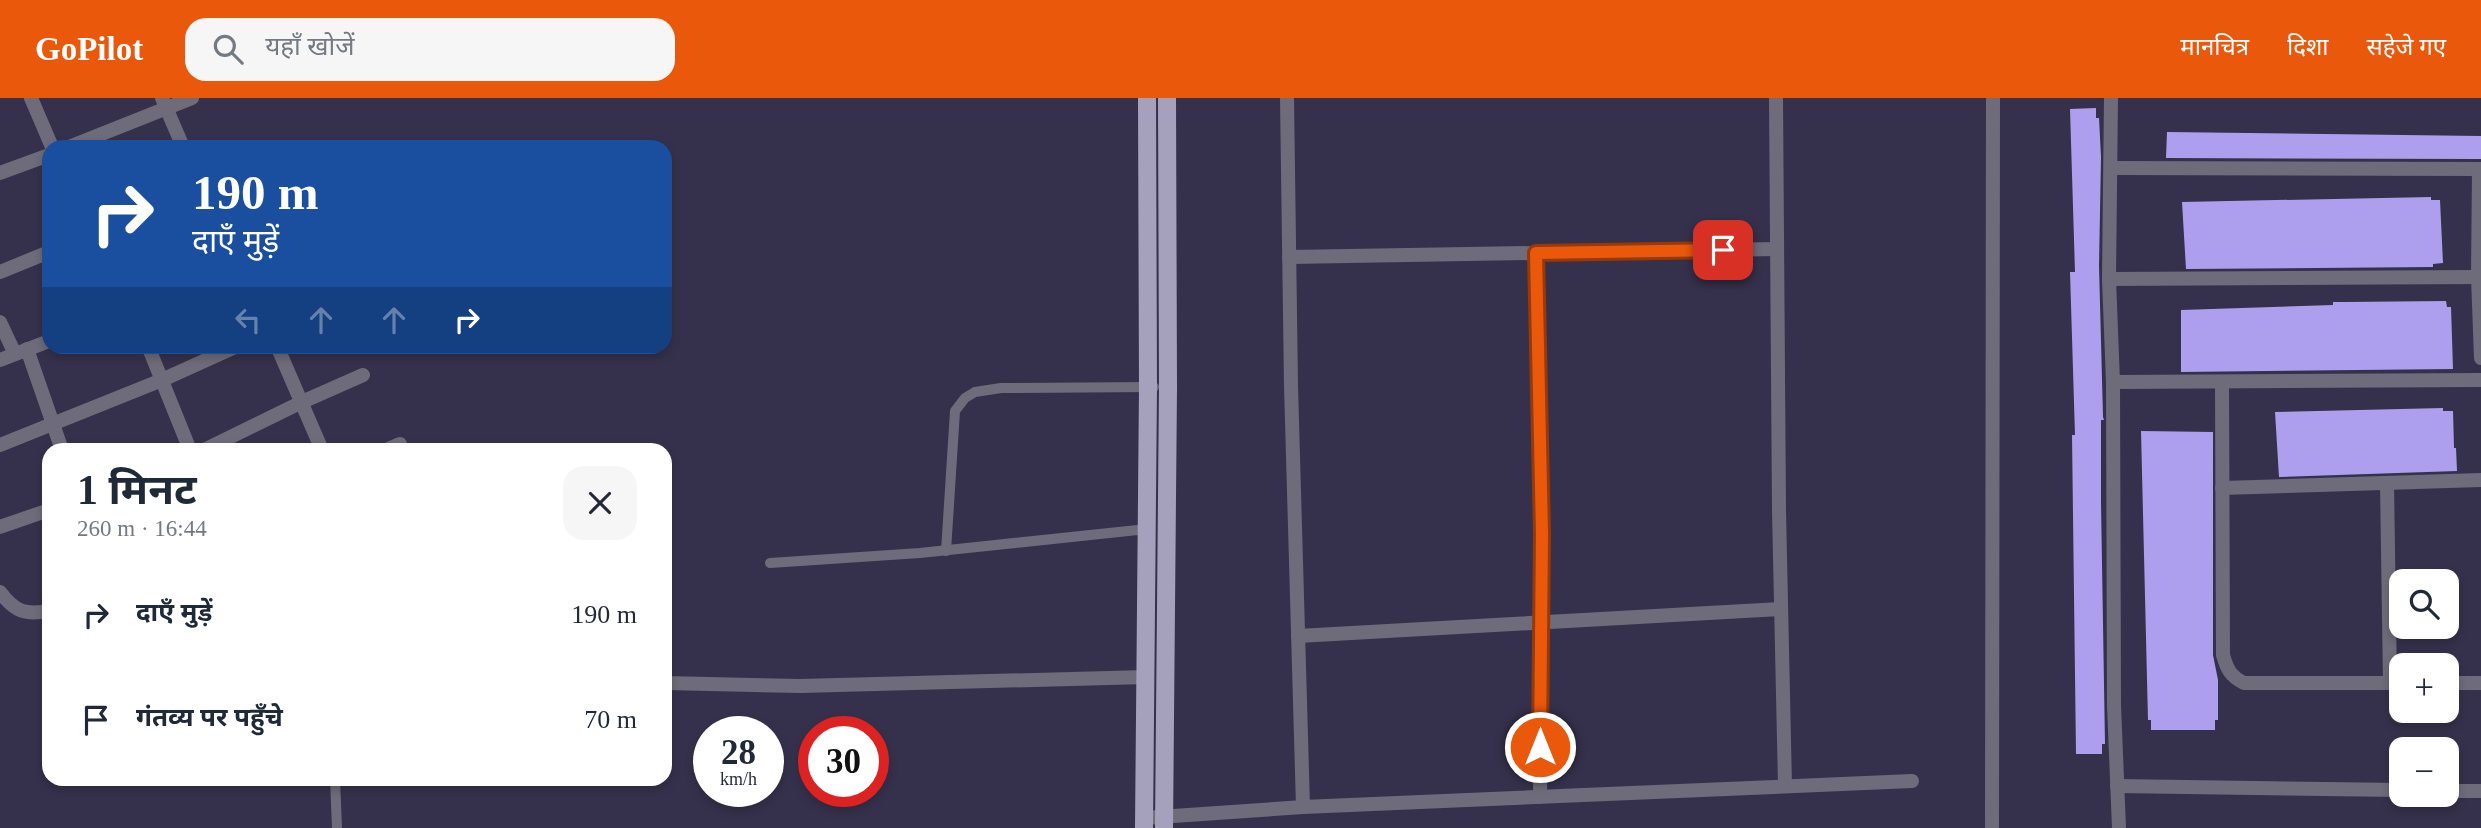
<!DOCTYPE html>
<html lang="hi">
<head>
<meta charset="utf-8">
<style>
	body { margin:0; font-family:"Times New Roman","Noto Sans Devanagari",serif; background:#f6f6f7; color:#1f2937; height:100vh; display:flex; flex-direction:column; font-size:26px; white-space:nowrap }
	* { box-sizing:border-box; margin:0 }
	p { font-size:23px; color:#747a83 }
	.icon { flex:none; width:38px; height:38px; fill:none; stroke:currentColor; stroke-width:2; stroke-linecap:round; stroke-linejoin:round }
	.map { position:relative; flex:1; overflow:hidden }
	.drawer { position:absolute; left:42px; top:345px; width:630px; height:343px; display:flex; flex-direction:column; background:#fff; border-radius:21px; box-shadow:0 4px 10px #0003 }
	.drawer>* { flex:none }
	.guide { position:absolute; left:42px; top:42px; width:630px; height:214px; border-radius:21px; box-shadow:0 4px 10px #0003; background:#1a4fa0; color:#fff; overflow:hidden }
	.buttons { position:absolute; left:2389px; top:471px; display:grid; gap:14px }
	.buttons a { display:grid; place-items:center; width:70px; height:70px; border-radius:14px; background:#fff; box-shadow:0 4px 10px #0003; font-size:35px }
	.speed { position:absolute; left:693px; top:618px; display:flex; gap:14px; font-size:35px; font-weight:700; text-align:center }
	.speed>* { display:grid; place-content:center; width:91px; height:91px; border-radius:50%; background:#fff; box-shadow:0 4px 10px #0003; line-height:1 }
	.speed small { font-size:18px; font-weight:400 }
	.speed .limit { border:10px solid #d22; background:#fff; color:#111 }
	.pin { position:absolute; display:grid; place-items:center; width:60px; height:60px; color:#fff; margin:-30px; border-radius:14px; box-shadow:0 4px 10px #0006 }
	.me { position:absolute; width:77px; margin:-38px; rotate:0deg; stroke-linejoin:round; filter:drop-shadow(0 0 5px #0008) }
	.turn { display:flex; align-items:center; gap:24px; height:147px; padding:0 35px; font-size:32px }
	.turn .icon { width:91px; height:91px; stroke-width:2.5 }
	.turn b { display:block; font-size:49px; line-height:60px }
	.lanes { display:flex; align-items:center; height:66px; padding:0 35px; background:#0003; justify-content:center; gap:35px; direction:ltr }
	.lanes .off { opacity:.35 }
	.round { display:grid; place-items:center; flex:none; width:74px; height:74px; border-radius:21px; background:#f6f6f7 }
	.head { display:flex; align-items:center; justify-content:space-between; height:119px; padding:0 35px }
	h1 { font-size:42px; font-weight:700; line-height:52px }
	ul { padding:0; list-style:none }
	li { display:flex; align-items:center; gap:21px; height:105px; padding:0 35px }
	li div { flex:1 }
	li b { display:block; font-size:26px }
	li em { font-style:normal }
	header { display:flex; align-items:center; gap:42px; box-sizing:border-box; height:98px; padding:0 35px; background:#ea580c; color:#fff }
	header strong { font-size:33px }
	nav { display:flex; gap:38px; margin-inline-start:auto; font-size:24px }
	.search { width:490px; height:63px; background:#f6f6f7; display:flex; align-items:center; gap:18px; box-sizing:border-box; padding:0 24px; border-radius:21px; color:#747a83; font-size:26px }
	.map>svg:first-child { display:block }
	.building { fill:#ad9fee }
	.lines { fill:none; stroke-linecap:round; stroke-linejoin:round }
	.service { stroke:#6e6c7a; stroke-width:10 }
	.minor { stroke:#6e6c7a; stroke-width:14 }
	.primary { stroke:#a5a1bd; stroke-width:18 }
	.route-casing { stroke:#983908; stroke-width:18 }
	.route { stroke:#ea580c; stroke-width:12 }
</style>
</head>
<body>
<header>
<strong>GoPilot</strong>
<div class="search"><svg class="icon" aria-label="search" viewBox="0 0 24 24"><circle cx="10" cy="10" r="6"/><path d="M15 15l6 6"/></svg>यहाँ खोजें</div>
<nav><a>मानचित्र</a><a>दिशा</a><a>सहेजे गए</a></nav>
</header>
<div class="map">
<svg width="2481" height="730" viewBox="0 0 2481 730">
	<rect width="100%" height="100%" fill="#35314c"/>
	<g class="building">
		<polygon points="2096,10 2096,20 2099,20 2101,59 2099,168 2103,319 2104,322 2101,322 2101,405 2105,646 2102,646 2102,656 2076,656 2072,337 2075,337 2070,174 2075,174 2070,11"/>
		<polygon points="2167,34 2481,38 2481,61 2166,60"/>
		<polygon points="2431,99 2431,102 2440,102 2443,165 2433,166 2433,169 2186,171 2182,104"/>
		<polygon points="2446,203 2447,209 2451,209 2453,271 2181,274 2181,212 2333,207 2333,204 2345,204"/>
		<polygon points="2443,310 2443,313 2453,313 2454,350 2456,350 2457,373 2279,379 2275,314"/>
		<polygon points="2141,333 2213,334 2213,557 2218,582 2218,622 2215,622 2215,632 2151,632 2151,622 2148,622"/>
	</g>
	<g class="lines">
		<g class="service">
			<polyline points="946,453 955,313 965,300 975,294 1001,290 1154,289"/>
			<polyline points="770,465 920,455 1147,431"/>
			<polyline points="335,681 337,730"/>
		</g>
		<g class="minor">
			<polyline points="31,0 52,49"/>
			<polyline points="162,0 183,49"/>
			<polyline points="1287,0 1291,288 1303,709"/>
			<polyline points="1776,0 1779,413 1785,688"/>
			<polyline points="2111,0 2109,181 2113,284 2114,607 2119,730"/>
			<polyline points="69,49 192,0"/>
			<polyline points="2111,70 2481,71"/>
			<polyline points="2479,71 2478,179 2481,260"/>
			<polyline points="0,75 49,57"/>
			<polyline points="1536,155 1542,436 1540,699"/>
			<polyline points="1289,159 1777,151"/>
			<polyline points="0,174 49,154"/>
			<polyline points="2109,181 2478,179"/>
			<polyline points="0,224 15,256"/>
			<polyline points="148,248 190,352"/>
			<polyline points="277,248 322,352"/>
			<polyline points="27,251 62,352"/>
			<polyline points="0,262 49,243"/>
			<polyline points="2113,284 2481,282"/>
			<path d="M2222 284 2223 557C2227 571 2230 578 2244 585H2401"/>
			<polyline points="0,347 162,282 237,248"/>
			<polyline points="204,352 302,304 363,277"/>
			<polyline points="386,352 400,346"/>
			<polyline points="2387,385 2390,585"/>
			<polyline points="2222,390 2481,382"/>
			<polyline points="0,429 49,412"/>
			<path d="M0 494C15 514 25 517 49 513"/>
			<polyline points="1298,538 1781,511"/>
			<polyline points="665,585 800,588 1146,579"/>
			<polyline points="2446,585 2481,585"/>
			<polyline points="2117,688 2401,692"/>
			<polyline points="2446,693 2481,693"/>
			<polyline points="1144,720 1303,709 1912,683"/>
			<polyline points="1992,730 1993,0"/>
		</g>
		<g class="primary">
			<polyline points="1144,730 1148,289 1147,0"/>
			<polyline points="1164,730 1168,289 1167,0"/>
		</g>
	</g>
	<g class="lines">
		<defs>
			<polyline id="route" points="1540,649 1542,436 1536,155 1723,152"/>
		</defs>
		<use href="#route" class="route-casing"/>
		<use href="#route" class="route"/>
	</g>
</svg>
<div class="buttons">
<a><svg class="icon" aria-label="search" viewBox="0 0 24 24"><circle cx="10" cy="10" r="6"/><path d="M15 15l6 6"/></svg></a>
<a>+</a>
<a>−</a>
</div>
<div class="speed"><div>28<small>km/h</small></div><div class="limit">30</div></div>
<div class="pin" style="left:1723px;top:152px;background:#d93025"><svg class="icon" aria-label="arrive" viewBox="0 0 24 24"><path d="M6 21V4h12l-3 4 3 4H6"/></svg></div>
<svg class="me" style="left:1540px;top:649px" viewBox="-20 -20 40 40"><circle r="17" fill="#ea580c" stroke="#fff" stroke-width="3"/><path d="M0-11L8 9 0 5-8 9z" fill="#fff"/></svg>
<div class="guide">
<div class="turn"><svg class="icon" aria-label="right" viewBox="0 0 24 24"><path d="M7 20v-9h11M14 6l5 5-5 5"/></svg><div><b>190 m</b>दाएँ मुड़ें</div></div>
<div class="lanes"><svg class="icon off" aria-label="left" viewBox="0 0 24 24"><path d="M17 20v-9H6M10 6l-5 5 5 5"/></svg><svg class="icon off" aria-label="ahead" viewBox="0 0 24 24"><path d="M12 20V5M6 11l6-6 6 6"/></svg><svg class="icon off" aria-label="ahead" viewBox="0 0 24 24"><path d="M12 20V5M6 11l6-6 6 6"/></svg><svg class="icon" aria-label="right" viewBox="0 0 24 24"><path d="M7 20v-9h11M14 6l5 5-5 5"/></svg></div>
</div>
<section class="drawer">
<div class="head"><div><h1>1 मिनट</h1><p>260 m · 16:44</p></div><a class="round"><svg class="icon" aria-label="close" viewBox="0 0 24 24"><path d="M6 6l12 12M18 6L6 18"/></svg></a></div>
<ul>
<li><svg class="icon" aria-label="right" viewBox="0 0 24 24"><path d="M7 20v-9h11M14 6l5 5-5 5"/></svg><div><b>दाएँ मुड़ें</b></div><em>190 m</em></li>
<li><svg class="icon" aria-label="arrive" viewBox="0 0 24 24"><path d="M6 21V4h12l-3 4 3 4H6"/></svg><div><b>गंतव्य पर पहुँचे</b></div><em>70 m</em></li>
</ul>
</section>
</div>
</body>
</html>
